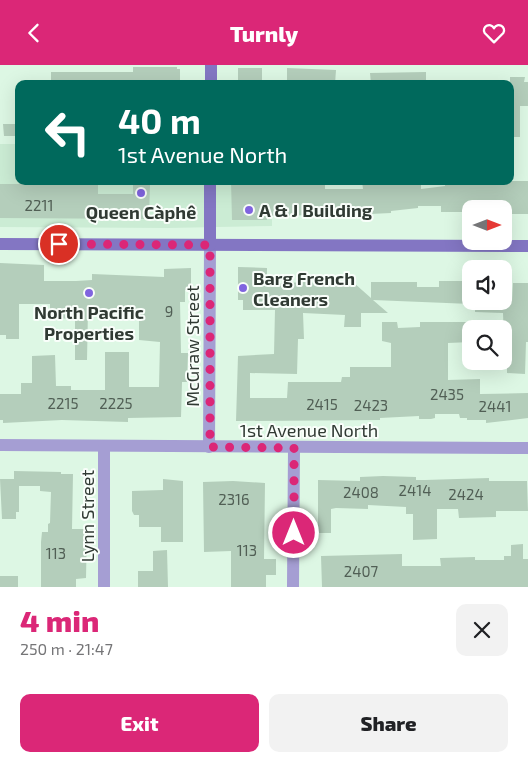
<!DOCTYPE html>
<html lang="en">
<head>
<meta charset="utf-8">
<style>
	body { margin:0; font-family:"Exo 2",sans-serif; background:#f2f2f2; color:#202124; height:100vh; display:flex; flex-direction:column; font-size:19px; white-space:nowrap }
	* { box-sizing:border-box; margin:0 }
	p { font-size:16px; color:#757577 }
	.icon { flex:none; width:28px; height:28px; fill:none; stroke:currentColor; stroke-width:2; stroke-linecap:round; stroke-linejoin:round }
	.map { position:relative; height:522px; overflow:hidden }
	.details { display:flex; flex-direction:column; background:#fff; flex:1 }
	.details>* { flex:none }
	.hud { position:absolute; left:15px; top:15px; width:499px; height:105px; border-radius:10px; box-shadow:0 5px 20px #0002; background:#00695c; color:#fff; overflow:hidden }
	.needle { width:32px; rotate:90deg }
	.tools { position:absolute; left:462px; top:135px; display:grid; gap:10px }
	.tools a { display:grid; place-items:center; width:50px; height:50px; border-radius:10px; background:#fff; box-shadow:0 5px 20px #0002; font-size:25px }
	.pin { position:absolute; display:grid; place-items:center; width:42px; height:42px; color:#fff; margin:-21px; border:2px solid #fff; border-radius:50%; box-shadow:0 1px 5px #0007 }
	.me { position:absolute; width:55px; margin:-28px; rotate:0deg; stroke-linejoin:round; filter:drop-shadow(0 0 4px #0008) }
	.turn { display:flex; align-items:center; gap:18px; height:105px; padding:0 20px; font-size:22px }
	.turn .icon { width:65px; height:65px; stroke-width:2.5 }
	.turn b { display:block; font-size:35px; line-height:42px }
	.round { display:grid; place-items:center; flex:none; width:52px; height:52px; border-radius:10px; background:#f2f2f2 }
	.summary { display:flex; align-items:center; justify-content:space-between; height:85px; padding:0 20px }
	h1 { font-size:30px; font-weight:800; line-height:38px; color:#db2777 }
	.action { display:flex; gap:10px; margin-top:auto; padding:10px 20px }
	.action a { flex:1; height:58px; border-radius:10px; background:#db2777; color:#fff; font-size:20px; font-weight:800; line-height:58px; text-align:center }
	.action a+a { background:#f2f2f2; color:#202124 }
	header { display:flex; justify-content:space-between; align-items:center; height:65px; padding:0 20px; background:#db2777; color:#fff; font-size:22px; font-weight:800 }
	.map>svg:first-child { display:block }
	.built { fill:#cbecd4 }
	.building { fill:#b4cebb }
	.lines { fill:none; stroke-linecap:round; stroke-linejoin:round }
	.street { stroke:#a59ed3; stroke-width:12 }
	.secondary { stroke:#8376c3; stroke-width:12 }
	.route { stroke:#db2777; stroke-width:9; stroke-dasharray:0 16.2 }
	.poi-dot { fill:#8064df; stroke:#f9fefa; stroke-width:2 }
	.labels { text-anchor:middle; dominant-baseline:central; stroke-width:4; stroke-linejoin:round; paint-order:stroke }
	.number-label { font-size:15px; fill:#515f55 }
	.poi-label { font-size:18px; font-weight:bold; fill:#303a33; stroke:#f9fefa; text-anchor:start }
	.street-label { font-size:18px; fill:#303a33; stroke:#f9fefa }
</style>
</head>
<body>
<header><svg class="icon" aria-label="back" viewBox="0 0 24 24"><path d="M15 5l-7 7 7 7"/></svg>Turnly<svg class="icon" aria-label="heart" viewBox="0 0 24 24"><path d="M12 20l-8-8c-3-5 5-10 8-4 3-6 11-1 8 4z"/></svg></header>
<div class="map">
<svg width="528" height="522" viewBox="0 0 528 522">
	<rect width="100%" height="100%" fill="#ddf7e4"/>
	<polygon class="built" points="0,79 19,79 19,116 272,116 272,161 168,163 0,162"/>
	<g class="building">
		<polygon points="133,2 177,2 177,4 180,4 180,19 51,19 51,7 133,7"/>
		<rect x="238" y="3" width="24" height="16"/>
		<polygon points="287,3 336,5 335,19 287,19"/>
		<polygon points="426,7 426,19 371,19 370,8"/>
		<polygon points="510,12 525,12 524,17 528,17 528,41 520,41 520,72 510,72"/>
		<polygon points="3,59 18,59 18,71 4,71"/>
		<polygon points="19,116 98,116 98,129 133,129 133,119 150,119 149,154 0,153 0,119 19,119"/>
		<polygon points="231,116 320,117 320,119 325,119 325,124 363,124 362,116 421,116 421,124 445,121 445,116 528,116 528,149 504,149 504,144 471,144 471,147 441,147 441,141 418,141 418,143 391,146 391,148 370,149 370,145 345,146 316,148 316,150 267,151 267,155 232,155"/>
		<polygon points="0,198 44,200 44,216 76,216 92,215 92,209 164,212 164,204 191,203 191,225 185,225 185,237 180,237 181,288 188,288 187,317 182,317 181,352 128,353 128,357 62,355 3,358 3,355 0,355 0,329 21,329 21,318 32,318 32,291 55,290 56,321 71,321 71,325 105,325 105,287 129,287 129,322 159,322 160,277 139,275 139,247 137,245 88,244 87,295 75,295 75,254 50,253 50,239 19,239 19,274 6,274 6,270 0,270"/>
		<polygon points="238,202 267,203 267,219 305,217 351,220 354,218 371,233 371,217 417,217 417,222 439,222 439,216 471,216 471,239 373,235 388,248 361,248 361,262 344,262 345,250 303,248 304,274 298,274 297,309 250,308 250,333 287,333 288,317 341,317 342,312 350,312 350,302 391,302 391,278 382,276 382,257 397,257 398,263 420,262 420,257 471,257 471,277 448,278 448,315 480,314 480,329 528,328 528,353 486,358 486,355 467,355 467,353 460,353 459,349 435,349 435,353 431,354 419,354 419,351 380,353 380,355 236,356 238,291 274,289 275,245 243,245 243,235 238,235"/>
		<polygon points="513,218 528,218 528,277 526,277 525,309 507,308 507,275 504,275 503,248 475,247 475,236 512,236"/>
		<polygon points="14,406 61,407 61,409 73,409 72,464 87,464 86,513 76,514 76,522 41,522 41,477 42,467 48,467 48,459 50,458 51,427 40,426 40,421 19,421 19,447 16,447 16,454 2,454 0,414 14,414"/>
		<polygon points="383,411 416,412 416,415 425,415 489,413 489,416 527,416 528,446 496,446 496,452 459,453 458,444 437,444 437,474 413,475 413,449 406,449 406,442 368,440 368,444 336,443 331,444 331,468 318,468 318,415 360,416 360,412"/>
		<polygon points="163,414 183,416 183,477 161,477 161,462 139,462 139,450 134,450 132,446 132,426 163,425"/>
		<polygon points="233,416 265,418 264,494 276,494 276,510 266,510 266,522 231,522 231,486 204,487 203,417"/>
		<polygon points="523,479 523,494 528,494 528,522 322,522 321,491 402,489 402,501 441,501 440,493 475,492 475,495 504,495 504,491 511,491 511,480"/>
		<polygon points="167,485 168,522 138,522 138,506 153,506 153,486"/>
		<rect x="0" y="511" width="18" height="11"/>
	</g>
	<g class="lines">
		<g class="street">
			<polyline points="0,380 528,383"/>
			<polyline points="209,382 210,180"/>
			<polyline points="104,522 104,381"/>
			<polyline points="293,522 294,383"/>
		</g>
		<g class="secondary">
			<polyline points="211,0 211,19"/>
			<polyline points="0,179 528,181"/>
			<polyline points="210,180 210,116"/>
		</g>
	</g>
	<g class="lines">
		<polyline class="route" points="59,179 210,180 210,382 294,383 294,468"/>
	</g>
	<g class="poi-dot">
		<circle cx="141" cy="128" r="5"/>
		<circle cx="249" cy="145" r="5"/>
		<circle cx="243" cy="223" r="5"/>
		<circle cx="89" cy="228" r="5"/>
	</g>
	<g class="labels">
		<g class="number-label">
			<text x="39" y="140">2211</text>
			<text x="169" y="246">9</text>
			<text x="447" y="329">2435</text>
			<text x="63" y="338">2215</text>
			<text x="116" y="338">2225</text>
			<text x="322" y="339">2415</text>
			<text x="371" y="340">2423</text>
			<text x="495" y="341">2441</text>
			<text x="415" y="425">2414</text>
			<text x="361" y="427">2408</text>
			<text x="466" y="429">2424</text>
			<text x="234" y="434">2316</text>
			<text x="247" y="485">113</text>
			<text x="56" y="488">113</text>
			<text x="361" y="506">2407</text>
		</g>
		<g class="poi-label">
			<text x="259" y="145">A &amp; J Building</text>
			<text x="141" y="147" text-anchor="middle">Queen Càphê</text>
			<text x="253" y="213">Barg French<tspan x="253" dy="21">Cleaners</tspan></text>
			<text x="89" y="247" text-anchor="middle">North Pacific<tspan x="89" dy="21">Properties</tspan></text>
		</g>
		<g class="street-label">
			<text transform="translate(192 281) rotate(-90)">McGraw Street</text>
			<text x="309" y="365">1st Avenue North</text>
			<text transform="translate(87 451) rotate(-90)">Lynn Street</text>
		</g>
	</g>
</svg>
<div class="tools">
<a><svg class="needle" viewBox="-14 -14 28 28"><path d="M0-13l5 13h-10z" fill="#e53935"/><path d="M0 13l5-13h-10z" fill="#757577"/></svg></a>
<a><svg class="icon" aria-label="sound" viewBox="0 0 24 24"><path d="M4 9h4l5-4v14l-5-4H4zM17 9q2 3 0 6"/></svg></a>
<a><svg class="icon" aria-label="search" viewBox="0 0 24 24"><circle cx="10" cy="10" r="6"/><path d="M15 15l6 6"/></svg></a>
</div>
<div class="pin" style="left:59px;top:179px;background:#d93025"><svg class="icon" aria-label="arrive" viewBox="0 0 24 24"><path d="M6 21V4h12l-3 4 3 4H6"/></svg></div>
<svg class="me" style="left:294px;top:468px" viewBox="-20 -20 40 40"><circle r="17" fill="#db2777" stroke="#fff" stroke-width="3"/><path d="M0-11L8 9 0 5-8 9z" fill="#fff"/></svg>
<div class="hud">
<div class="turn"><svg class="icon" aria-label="left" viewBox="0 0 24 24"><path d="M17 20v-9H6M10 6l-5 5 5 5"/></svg><div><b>40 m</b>1st Avenue North</div></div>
</div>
</div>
<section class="details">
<div class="summary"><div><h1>4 min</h1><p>250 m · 21:47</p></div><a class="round"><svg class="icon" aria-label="close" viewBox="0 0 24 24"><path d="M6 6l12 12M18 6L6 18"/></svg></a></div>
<div class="action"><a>Exit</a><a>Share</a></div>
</section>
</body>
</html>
